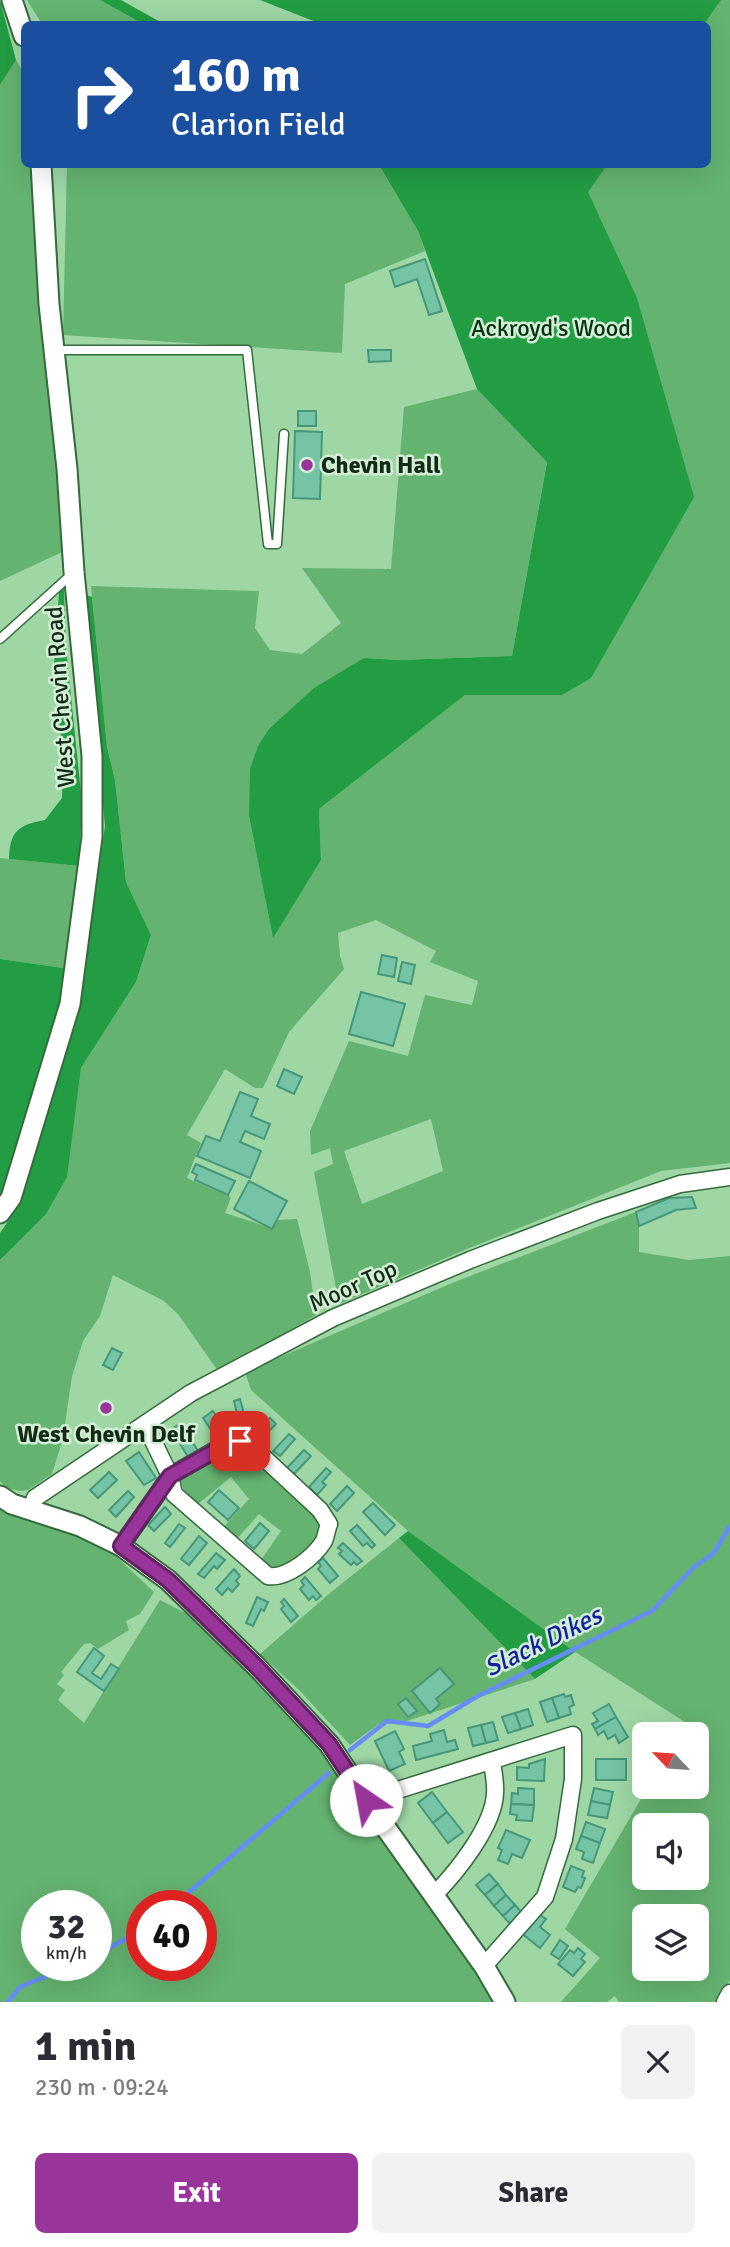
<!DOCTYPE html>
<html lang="en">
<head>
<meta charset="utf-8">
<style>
	body { margin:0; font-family:Signika,sans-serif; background:#f2f2f3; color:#2b2b33; height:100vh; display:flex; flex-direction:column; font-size:26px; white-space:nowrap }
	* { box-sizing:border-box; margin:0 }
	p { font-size:23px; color:#7c7c81 }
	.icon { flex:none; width:38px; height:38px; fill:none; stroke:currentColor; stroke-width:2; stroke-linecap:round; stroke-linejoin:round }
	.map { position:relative; height:2002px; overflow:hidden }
	.side { display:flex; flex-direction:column; background:#fff; flex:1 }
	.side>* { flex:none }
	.hud { position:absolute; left:21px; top:21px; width:690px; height:147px; border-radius:10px; box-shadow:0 7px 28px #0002; background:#1a4fa0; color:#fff; overflow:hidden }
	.needle { width:46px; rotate:295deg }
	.buttons { position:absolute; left:632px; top:1722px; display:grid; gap:14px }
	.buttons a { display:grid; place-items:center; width:77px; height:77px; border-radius:10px; background:#fff; box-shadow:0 7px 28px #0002; font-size:35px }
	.speed { position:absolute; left:21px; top:1890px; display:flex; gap:14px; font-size:35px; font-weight:700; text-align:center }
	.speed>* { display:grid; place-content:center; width:91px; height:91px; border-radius:50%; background:#fff; box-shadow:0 7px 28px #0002; line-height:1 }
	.speed small { font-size:18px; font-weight:400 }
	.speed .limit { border:10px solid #d22; background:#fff; color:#111 }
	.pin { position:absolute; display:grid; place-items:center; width:60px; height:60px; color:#fff; margin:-30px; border-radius:14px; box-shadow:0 4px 10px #0006 }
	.me { position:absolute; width:77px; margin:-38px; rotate:327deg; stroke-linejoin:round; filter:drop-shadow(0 0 5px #0008) }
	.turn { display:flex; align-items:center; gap:24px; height:147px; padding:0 35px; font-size:32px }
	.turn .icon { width:91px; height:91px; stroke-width:2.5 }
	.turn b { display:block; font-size:49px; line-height:60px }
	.round { display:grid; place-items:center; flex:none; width:74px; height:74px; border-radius:10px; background:#f2f2f3 }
	.head { display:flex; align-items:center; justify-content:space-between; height:119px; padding:0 35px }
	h1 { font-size:42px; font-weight:700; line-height:52px }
	.primary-button { display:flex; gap:14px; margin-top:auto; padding:14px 35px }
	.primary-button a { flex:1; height:80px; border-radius:10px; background:#99349a; color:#fff; font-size:28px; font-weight:700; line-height:80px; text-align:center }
	.primary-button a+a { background:#f2f2f3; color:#2b2b33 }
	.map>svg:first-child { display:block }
	.green { fill:#64b370; fill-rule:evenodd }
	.forest { fill:#239d43 }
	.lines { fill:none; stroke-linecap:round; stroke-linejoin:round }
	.stream { stroke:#678df9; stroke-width:4.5 }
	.building { fill:#74c4a5; stroke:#47977a; stroke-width:2 }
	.service-casing { stroke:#356a3d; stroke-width:11 }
	.minor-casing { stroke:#356a3d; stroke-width:19 }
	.tertiary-casing { stroke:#356a3d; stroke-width:23 }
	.service { stroke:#fff; stroke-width:8 }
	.minor { stroke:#fff; stroke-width:16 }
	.tertiary { stroke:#fff; stroke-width:19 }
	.route-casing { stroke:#632264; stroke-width:18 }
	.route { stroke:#99349a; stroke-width:12 }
	.poi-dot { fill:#99349a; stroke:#d3efd5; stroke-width:2.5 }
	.labels { text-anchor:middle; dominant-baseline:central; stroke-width:5; stroke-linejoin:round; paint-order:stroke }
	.park-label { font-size:24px; fill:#053411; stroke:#d3efd5 }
	.poi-label { font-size:24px; font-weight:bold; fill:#132a17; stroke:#d3efd5; text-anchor:start }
	.street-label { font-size:24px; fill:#132a17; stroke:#d3efd5 }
	.water-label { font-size:26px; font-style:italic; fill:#131f9d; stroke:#d3efd5 }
</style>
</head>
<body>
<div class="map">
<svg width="730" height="2002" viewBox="0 0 730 2002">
	<rect width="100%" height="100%" fill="#9ed6a4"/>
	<g class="green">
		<polygon points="27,0 100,0 143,24 42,24"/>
		<path d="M425 0H730V1163L661 1171 467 1249 339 1304 314 1172 333 1164 330 1148 311 1155 310 1131 349 1041 408 1056 425 995 472 1005 478 981 430 962 436 951 376 920 338 933 340 956 344 969 289 1032 263 1088H255L225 1069 187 1135 201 1143 187 1178 231 1197 225 1213 271 1228 277 1220 297 1219 310 1272 316 1315 218 1371 178 1314 164 1301 113 1275 100 1316 83 1341 72 1376 63 1438 52 1474 28 1490 20 1491 6 1488 0 1481V1260L16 1243 74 1119 81 1068 136 982 151 935 126 882 115 780 107 747 91 586 259 591 255 628 270 650 302 654 341 623 302 568 391 569 404 407 477 389 547 461 512 656 399 660 364 658 249 816 273 937 321 860 319 809 465 695H562L638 592 485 165 707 164V24H409ZM431 1119 443 1171 362 1204 344 1151Z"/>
		<polygon points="16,60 24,73 24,164 33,165 58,466 62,552 0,581 0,85"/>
		<polygon points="67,165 379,165 418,231 425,251 345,284 342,353 63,335"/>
		<polygon points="0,858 79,866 70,969 0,959"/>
		<path d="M636 1212 639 1226V1252L689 1260 730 1256V1980L718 2002H619L615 1996 607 2002H561L600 1958 565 1929 648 1787H696V1734H679L685 1722 522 1618 408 1531 251 1390 245 1372 452 1283ZM644 1825H696V1878H644ZM644 1916H696V1969H644Z"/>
		<path d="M248 1449 321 1518C319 1539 304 1564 281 1567 275 1568 265 1564 259 1563L281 1531 259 1514 235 1541 222 1529 249 1499 231 1477 197 1505 183 1488 179 1475 227 1451Z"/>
		<path d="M0 1507 34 1523 76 1534 104 1545 154 1592 140 1614 126 1621 129 1630 98 1649 90 1643 84 1644 61 1672 64 1675 57 1684 65 1690 58 1700 84 1723 160 1600 201 1621 318 1743 333 1770 482 1983 493 2002H0ZM37 1906H96V1965H37ZM142 1906H201V1965H142Z"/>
		<polygon points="399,1538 535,1679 401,1723 379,1724 350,1745 300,1691 260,1654 330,1593"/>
	</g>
	<g class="forest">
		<polygon points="0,0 16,60 0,85"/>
		<polygon points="100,0 121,0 164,24 143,24"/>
		<polygon points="260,0 721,0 704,24 321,24"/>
		<polygon points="379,165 607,165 588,192 637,298 694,497 591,678 562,695 465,695 319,809 321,860 273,938 249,816 250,769 258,746 269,729 314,688 364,658 399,660 512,656 547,462 477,389 418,231"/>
		<path d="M64 589 66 648 82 803 79 866 9 859C10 831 18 825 45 820L62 798 63 760 54 665 59 592Z"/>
		<polygon points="83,594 92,597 107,747 115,780 126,882 151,935 136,982 81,1068 67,1177 46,1214 0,1260 0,1233 16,1210 58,1072 76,1003 91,925 105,826"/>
		<polygon points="0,959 70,969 64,1008 0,1196"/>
		<polygon points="408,1531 575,1652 535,1679 399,1538"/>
	</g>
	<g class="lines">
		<g class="stream">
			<polyline points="350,1750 387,1721 428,1726 478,1696 652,1611 695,1566 713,1554 730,1526"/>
			<polyline points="173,1906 329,1773"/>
			<polyline points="96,1955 142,1930"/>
			<polyline points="8,2002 20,1987 73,1965"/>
		</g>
	</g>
	<g class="building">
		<polygon points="425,259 442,311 429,315 417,279 395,287 390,271"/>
		<polygon points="368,350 391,350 391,361 369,362"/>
		<rect x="298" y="411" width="18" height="15"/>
		<polygon points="295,431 322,432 320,499 293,498"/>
		<polygon points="382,955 397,958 394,977 378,974"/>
		<polygon points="402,962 415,965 411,984 398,981"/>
		<polygon points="361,992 405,1004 393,1046 349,1034"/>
		<polygon points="284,1069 302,1077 294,1094 277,1086"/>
		<polygon points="240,1092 258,1099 251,1116 270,1124 264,1139 245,1131 240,1142 261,1151 250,1178 197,1156 206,1136 220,1141"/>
		<polygon points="196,1164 235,1181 228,1195 195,1180 197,1175 192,1172"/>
		<polygon points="249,1181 287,1201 272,1229 234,1209"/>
		<polygon points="692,1197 696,1208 676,1210 639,1226 636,1212 669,1198"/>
		<polygon points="112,1348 122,1353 113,1370 103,1365"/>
		<polygon points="240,1399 246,1421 239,1423 234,1401"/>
		<polygon points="213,1411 219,1420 221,1418 226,1424 222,1427 227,1434 218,1440 203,1418"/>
		<polygon points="270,1418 276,1424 259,1441 253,1434"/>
		<polygon points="178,1425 183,1433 186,1432 198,1451 188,1457 171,1429"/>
		<polygon points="289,1434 295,1439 280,1456 273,1451"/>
		<polygon points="304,1450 311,1456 293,1475 286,1469"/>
		<polygon points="139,1452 156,1478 144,1485 126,1461"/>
		<polygon points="326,1468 331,1472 322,1482 326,1485 317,1495 309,1487"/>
		<polygon points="109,1472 117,1480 98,1498 90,1490"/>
		<polygon points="347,1486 354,1493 337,1511 330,1504"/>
		<polygon points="219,1490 239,1508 228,1520 208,1502"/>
		<polygon points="128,1491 134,1497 116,1517 109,1510"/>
		<polygon points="373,1503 395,1525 385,1535 363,1512"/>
		<polygon points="165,1507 171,1514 154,1531 148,1525"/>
		<polygon points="260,1523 269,1531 254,1549 245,1541"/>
		<polygon points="179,1524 185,1528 170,1547 165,1543"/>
		<polygon points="357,1525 375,1545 372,1548 367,1543 363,1546 350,1531"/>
		<polygon points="199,1536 207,1543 189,1565 181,1559"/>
		<polygon points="343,1543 362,1561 357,1565 354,1562 351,1565 339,1554 342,1551 338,1548"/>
		<polygon points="216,1553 225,1560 217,1569 214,1566 204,1578 198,1574"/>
		<polygon points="323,1558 338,1576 330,1583 318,1569 321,1566 318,1562"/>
		<polygon points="234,1569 240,1576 236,1581 239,1584 232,1592 228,1588 222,1595 216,1589"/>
		<polygon points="305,1577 321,1596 316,1600 313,1596 309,1600 300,1589 304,1585 301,1581"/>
		<polygon points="257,1597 268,1602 264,1611 261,1609 253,1626 246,1623"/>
		<polygon points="284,1599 298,1616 291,1622 281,1609 284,1606 281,1602"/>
		<polygon points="94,1648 104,1656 92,1673 101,1679 111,1664 119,1669 104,1691 77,1672"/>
		<polygon points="440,1668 454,1684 436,1699 440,1704 430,1713 412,1691"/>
		<polygon points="564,1694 565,1697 571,1695 574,1705 569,1707 571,1714 559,1718 552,1698"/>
		<polygon points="406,1698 417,1711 408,1717 398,1704"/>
		<polygon points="552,1698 559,1718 547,1722 540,1702"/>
		<polygon points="609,1704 616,1717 595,1729 592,1724 598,1721 593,1713"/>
		<polygon points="528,1709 533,1725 521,1729 515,1713"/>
		<polygon points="515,1713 521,1729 508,1733 502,1717"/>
		<polygon points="616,1717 628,1737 619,1743 615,1735 608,1739 604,1731 598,1735 595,1729"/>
		<polygon points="493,1722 498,1740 486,1743 481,1725"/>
		<polygon points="481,1725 486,1743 473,1746 468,1728"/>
		<polygon points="444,1730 447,1742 455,1740 458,1749 416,1760 413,1746 432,1741 430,1734"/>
		<polygon points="395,1731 404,1749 399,1752 405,1764 389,1771 375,1741"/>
		<polygon points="545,1759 544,1781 517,1780 517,1767 529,1768 529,1764"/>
		<rect x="596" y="1759" width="30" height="21"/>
		<polygon points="518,1788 534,1789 534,1805 511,1804 512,1793 518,1794"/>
		<polygon points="594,1788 613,1792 610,1805 591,1801"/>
		<polygon points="432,1792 447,1812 433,1823 418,1803"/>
		<polygon points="591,1801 610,1805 607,1818 588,1815"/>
		<polygon points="511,1804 534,1805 532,1821 516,1820 517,1815 510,1814"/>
		<polygon points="447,1812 463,1832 448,1843 433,1823"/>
		<polygon points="586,1822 605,1829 600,1843 581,1836"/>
		<polygon points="506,1830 530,1840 522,1858 512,1854 508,1864 498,1860 502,1850 498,1848"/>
		<polygon points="581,1836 600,1843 593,1863 582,1859 584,1852 576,1849"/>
		<polygon points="571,1866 584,1871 582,1877 585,1878 581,1888 578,1887 575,1892 563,1887"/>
		<polygon points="489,1874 498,1884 485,1895 476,1885"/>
		<polygon points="498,1884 506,1895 494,1906 485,1895"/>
		<polygon points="506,1895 515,1905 503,1916 494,1906"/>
		<polygon points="515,1905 524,1915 512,1926 503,1916"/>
		<polygon points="536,1912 546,1919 540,1927 550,1935 540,1948 520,1932"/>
		<polygon points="560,1940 568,1946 559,1959 551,1954"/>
		<polygon points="578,1948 585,1954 581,1959 585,1962 573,1976 558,1964 570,1950 574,1953"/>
	</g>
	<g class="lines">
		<defs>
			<g id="service">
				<polyline points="55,350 247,350 268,544 277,544 284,434"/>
				<polyline points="0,639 72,574"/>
			</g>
			<g id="minor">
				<polyline points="31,1509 35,1498 191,1393 333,1318 470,1260 598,1211 680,1184 730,1177"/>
				<path d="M121 1546 170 1476 224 1445 240 1441 247 1442 320 1510 329 1524C327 1529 326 1536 324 1541 314 1557 287 1579 268 1576L174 1494 170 1476 145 1424"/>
				<polyline points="366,1800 573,1735 573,1779 564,1839 545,1897 484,1966"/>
				<path d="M434 1895C456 1873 494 1826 495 1793 496 1783 493 1771 492 1761"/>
				<polyline points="725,2002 730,1993"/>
			</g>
			<g id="tertiary">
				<polyline points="12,0 24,36"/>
				<polyline points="0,1213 11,1198 70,1004 92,837 92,756 74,572 67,469 49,304 41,164"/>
				<polyline points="0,1496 12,1504 80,1526 121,1546 168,1580 258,1668 329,1744 366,1800 484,1966 505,2002"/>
			</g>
		</defs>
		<use href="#service" class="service-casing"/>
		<use href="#minor" class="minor-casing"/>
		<use href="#tertiary" class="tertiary-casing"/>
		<use href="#service" class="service"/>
		<use href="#minor" class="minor"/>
		<use href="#tertiary" class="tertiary"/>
	</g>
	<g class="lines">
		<defs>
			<polyline id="route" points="240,1441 224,1446 170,1476 121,1546 168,1580 258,1668 329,1744 366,1800"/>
		</defs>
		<use href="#route" class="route-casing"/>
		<use href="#route" class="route"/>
	</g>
	<g class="poi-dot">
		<circle cx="307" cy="465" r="7"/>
		<circle cx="106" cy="1408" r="7"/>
	</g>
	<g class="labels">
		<g class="park-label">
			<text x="551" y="328">Ackroyd's Wood</text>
		</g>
		<g class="poi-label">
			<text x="321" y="465">Chevin Hall</text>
			<text x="106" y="1434" text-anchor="middle">West Chevin Delf</text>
		</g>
		<g class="street-label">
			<text transform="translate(60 697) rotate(-94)">West Chevin Road</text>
			<text transform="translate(353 1286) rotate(-24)">Moor Top</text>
		</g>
		<g class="water-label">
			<text transform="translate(543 1642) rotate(-26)">Slack Dikes</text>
		</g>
	</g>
</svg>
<div class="buttons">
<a><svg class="needle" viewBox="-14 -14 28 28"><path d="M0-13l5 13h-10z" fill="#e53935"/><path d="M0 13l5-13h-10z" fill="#7c7c81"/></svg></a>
<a><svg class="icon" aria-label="sound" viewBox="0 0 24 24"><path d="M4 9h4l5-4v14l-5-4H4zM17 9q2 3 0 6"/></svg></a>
<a><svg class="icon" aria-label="layers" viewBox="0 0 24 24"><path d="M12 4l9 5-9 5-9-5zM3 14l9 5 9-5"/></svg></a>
</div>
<div class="speed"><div>32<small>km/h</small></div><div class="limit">40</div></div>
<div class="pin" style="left:240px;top:1441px;background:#d93025"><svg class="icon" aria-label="arrive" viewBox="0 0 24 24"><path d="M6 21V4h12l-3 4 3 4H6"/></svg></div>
<svg class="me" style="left:366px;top:1800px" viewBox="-20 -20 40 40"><circle r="19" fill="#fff"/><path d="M0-13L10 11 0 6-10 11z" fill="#99349a"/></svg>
<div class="hud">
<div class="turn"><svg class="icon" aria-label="right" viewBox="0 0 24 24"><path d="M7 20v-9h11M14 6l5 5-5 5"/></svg><div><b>160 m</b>Clarion Field</div></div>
</div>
</div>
<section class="side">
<div class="head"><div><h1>1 min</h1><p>230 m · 09:24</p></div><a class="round"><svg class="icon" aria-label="close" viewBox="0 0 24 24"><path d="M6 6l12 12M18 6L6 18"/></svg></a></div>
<div class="primary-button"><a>Exit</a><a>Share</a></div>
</section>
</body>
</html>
